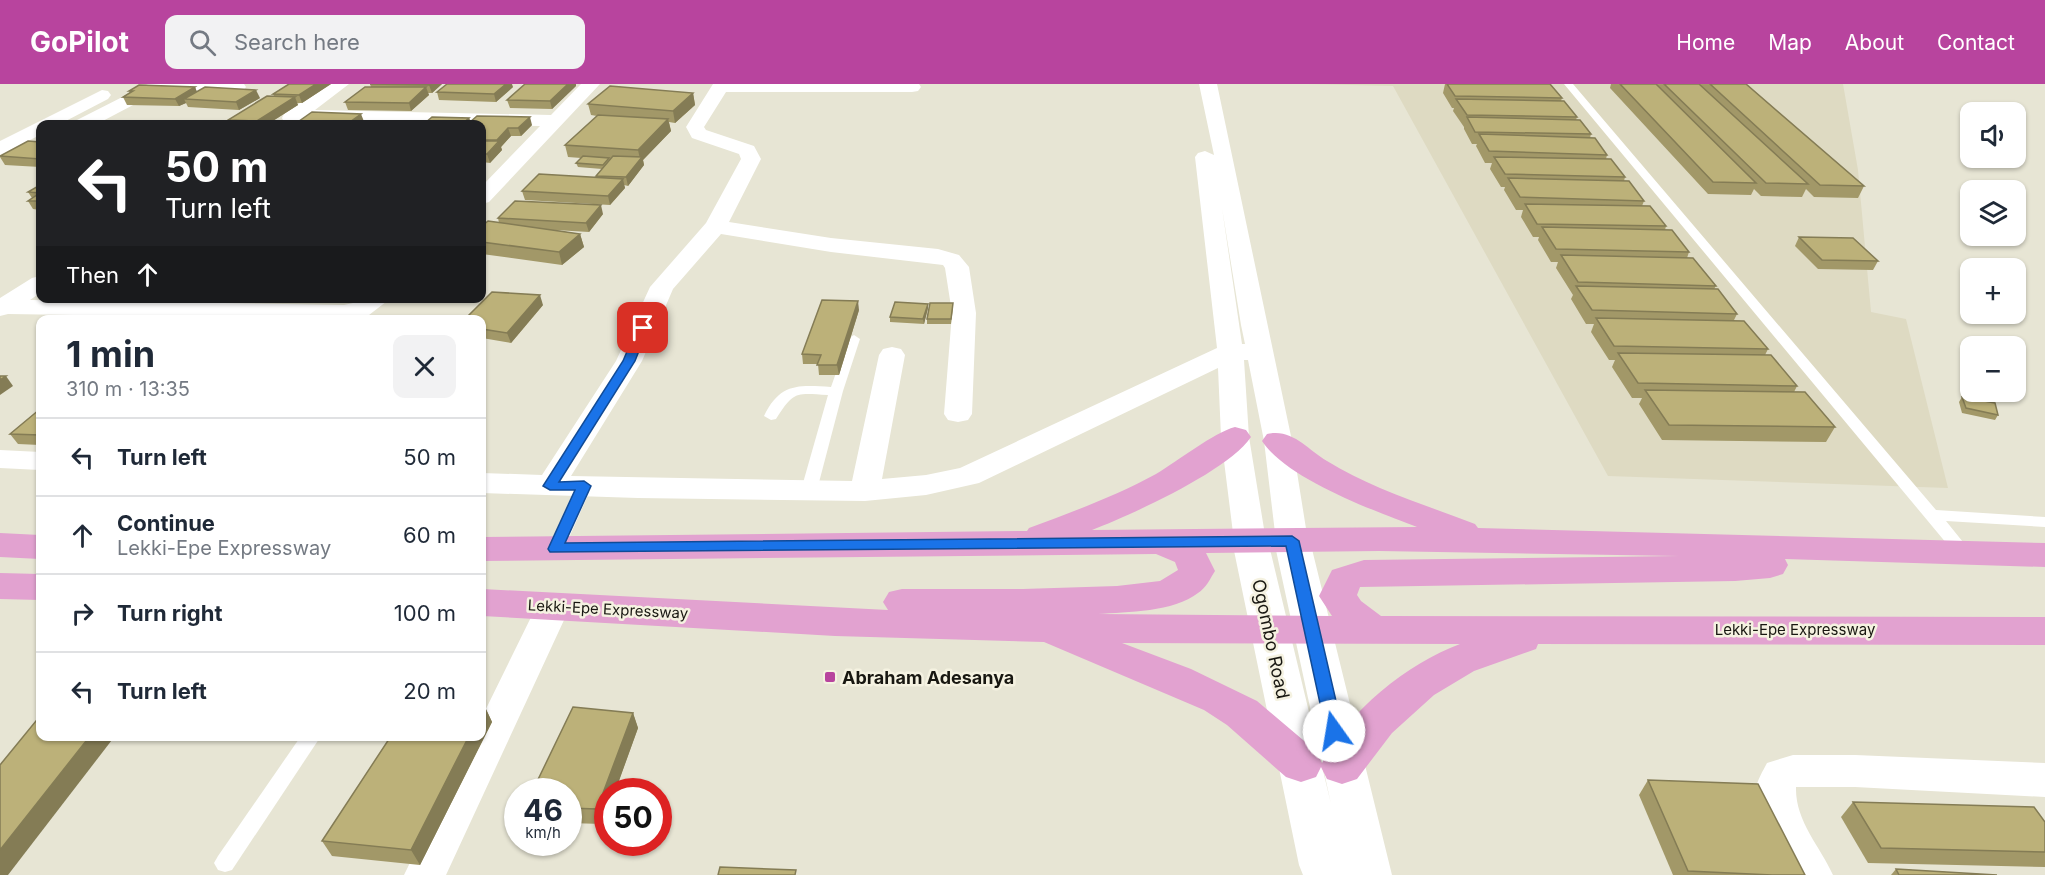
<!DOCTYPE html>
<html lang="en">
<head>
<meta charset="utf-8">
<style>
	body { margin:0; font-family:Inter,sans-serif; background:#f2f2f3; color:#1f2937; height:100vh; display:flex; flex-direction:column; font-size:22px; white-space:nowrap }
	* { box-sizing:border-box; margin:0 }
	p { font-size:20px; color:#747a83 }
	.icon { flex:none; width:33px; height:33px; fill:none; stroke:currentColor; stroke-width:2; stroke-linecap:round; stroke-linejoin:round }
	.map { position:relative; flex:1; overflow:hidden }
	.sheet { position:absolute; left:36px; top:231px; width:450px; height:426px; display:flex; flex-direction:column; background:#fff; border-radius:12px; box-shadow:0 2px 4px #0004 }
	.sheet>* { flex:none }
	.top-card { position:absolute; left:36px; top:36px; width:450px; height:183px; border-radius:12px; box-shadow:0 2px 4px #0004; background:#202124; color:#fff; overflow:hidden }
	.fabs { position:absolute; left:1960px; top:18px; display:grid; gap:12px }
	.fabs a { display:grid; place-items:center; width:66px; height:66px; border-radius:12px; background:#fff; box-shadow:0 2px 4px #0004; font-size:30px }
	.speed { position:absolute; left:504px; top:694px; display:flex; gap:12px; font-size:30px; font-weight:700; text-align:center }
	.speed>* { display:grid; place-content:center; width:78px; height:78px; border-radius:50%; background:#fff; box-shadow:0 2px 4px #0004; line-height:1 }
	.speed small { font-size:15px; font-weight:400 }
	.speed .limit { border:9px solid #d22; background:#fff; color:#111 }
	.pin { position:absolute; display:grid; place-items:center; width:51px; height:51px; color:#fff; margin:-26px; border-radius:12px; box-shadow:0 3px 9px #0006 }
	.me { position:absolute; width:66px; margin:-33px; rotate:347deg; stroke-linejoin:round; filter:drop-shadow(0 0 4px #0008) }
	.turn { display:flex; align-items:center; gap:21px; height:126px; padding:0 30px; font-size:27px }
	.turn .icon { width:78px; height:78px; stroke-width:2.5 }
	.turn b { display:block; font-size:42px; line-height:51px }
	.then { display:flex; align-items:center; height:57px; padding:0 30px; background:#0003; gap:12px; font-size:22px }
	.round { display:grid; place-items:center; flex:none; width:63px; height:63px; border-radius:12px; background:#f2f2f3 }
	.summary { display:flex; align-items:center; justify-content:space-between; height:102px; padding:0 30px }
	h1 { font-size:36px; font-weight:700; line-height:45px }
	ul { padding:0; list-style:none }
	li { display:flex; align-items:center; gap:18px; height:78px; padding:0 30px; border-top:2px solid #e0e1e3 }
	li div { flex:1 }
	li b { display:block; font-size:22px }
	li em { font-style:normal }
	header { display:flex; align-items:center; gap:36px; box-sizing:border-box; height:84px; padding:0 30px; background:#b8449e; color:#fff }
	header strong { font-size:28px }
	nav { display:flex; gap:33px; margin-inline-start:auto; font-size:21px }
	.search { width:420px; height:54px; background:#f2f2f3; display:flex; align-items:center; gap:15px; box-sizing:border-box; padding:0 21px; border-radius:12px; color:#747a83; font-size:22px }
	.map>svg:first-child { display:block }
	.built { fill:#dedac2 }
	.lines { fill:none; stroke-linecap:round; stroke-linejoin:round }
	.service { fill:#fff; fill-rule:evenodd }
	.minor { fill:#fff; fill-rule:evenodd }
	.secondary { fill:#fff; fill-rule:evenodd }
	.trunk { fill:#e2a2d0; fill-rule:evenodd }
	.wall { fill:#a29868 }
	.shaded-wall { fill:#847c55 }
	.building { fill:#bcb179; stroke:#847c55; stroke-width:1.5 }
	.route { fill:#1a73e8; stroke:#114b97; stroke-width:1.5 }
	.poi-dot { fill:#b8449e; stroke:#f5f2e1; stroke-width:2 }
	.labels { text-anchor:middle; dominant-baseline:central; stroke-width:5; stroke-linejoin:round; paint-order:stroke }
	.street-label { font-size:15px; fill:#181711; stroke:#f5f2e1 }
	.near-street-label { font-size:18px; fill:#181711; stroke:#f5f2e1 }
	.near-poi-label { font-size:18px; font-weight:bold; fill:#181711; stroke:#f5f2e1; text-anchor:start }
</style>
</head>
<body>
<header>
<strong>GoPilot</strong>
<div class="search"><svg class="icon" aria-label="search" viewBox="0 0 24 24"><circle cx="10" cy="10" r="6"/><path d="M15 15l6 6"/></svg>Search here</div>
<nav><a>Home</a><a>Map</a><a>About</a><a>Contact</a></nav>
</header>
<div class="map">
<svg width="2045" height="791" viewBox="0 0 2045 791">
	<rect width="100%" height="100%" fill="#e7e5d4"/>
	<polygon class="built" points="1308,0 1843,0 1858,86 1871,228 1906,235 1948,404 1608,392 1393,2"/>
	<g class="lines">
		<g class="service">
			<polygon points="1564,0 1573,0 1936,426 2045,433 2045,443 1946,437 1971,468 1969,472 1957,472"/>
			<path d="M854 251 860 255 843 307 817 406 809 411 804 409 801 406 828 311C795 309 794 307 776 335L771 336 764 332C780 299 798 301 831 303L848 255Z"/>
			<polygon points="584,397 592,402 564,465 562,469 550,469 548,465 576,402"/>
			<polygon points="301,652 321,652 232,786 225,788 218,786 214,779 218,772"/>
		</g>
		<g class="minor">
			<polygon points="148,0 244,0 246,3 243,7 237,8 156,9 97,40 75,40 77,36"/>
			<polygon points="328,0 349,0 315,26 551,31 581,0 600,0 489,118 482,120 482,102 540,42 284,38 282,34 284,30"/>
			<path d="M713 0H919L921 3 918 7 912 8H726L704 43 706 46 754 62 761 75 729 138 831 154 938 165 959 171 969 183 976 229 972 330 968 336 958 338 948 336 944 330 952 229 945 184 943 181 831 168 721 150 673 205 642 277 571 392 852 397 879 271 883 265 892 263 901 265 905 271 882 395 926 391 960 384 1217 264 1195 73 1198 69 1205 67 1214 71 1199 0H1217L1292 357 1308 457 1303 465 1292 468 1281 465 1276 457 1264 357 1248 276H1244L1249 353 1266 457 1261 465 1250 468 1239 465 1234 457 1221 353 1218 284 979 399 926 411 865 417 638 414 482 409V389L542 391 616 277 650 203 706 139 741 75 739 70 692 54 686 43ZM1222 124 1241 241 1245 260H1242Z"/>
			<polygon points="102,6 108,7 111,11 108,15 60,40 40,40 40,51 0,71 0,57"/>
			<polygon points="40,192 40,209 30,216 344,221 353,219 361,214 391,214 369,231 344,235 8,230 0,232 0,214 32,194"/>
			<polygon points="0,366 40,368 40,386 0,384"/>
			<polygon points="554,509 566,512 571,521 446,791 404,791 472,652 482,652 482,633 537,521 542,512"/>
			<path d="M1793 671H1855L2045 679V713L1855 703H1796C1795 737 1820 762 1833 791H1789C1775 767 1753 734 1756 705 1757 696 1763 687 1767 679Z"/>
		</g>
		<polygon class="secondary" points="1250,445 1262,449 1268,457 1331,720 1274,457 1280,449 1292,445 1304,449 1310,457 1392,791 1303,791 1299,781 1232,457 1238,449"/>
		<g class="trunk">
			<path d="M1235 343 1246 346 1251 353C1228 387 1131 431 1092 446L1417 443C1375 427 1287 395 1262 357L1267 350C1292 344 1307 365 1327 377 1372 405 1426 421 1475 440L1478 444 2045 459V483L1785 475 1788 481 1783 490 1770 494 1735 497 1360 503 1357 511 1361 517 1381 532 2045 533V561L1538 560 1536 565 1474 587 1434 611 1392 649 1357 695 1342 700 1327 695 1321 683 1316 693 1301 698 1286 693 1227 641 1204 626 1044 558 835 552 482 532V505L888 526 883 518 889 508 902 505H1023L1117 502 1160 497 1178 486 1175 478 1156 470 482 477V453L1027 447 1029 444C1072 428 1116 412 1156 390 1178 377 1213 349 1235 343ZM1379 467 1679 472 1364 476 1332 486 1319 512 1332 532 1098 530C1127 528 1174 528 1198 509 1206 504 1210 495 1215 487L1206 469ZM1122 559 1460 560C1408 579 1347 628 1322 679L1316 667 1257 617 1191 585Z"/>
			<polygon points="0,449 40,451 40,475 0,473"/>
			<polygon points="0,489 40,490 40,516 0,515"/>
		</g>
	</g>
	<g class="wall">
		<polygon points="289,0 331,0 302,19 297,19 298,21 268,40 222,40 230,38 228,36 274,12 273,10"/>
		<polygon points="370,0 442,0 432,9 428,9 429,11 411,27 348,26 345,18 371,3"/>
		<polygon points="1434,0 1550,0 1562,14 1561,17 1577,33 1576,36 1591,50 1590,54 1607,71 1606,75 1625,93 1624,97 1644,117 1642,122 1666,142 1665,146 1689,168 1687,174 1716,202 1714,205 1737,230 1734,236 1768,265 1765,271 1797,302 1794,308 1835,343 1826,358 1662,356 1639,320 1642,314 1632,314 1612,283 1615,276 1609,276 1591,248 1594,240 1586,240 1571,215 1573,211 1556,184 1558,178 1551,178 1538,156 1539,153 1533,153 1521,133 1523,126 1516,126 1504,106 1505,103 1501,103 1490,85 1492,79 1485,79 1476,62 1477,60 1472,60 1464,45 1464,43 1453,27 1454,24 1452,24 1443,9 1445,0"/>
		<polygon points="1611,0 1746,0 1864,102 1858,114 1814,113 1806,105 1802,113 1761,112 1754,105 1751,111 1708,110 1610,4"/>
		<polygon points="576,2 552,25 510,24 507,16"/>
		<polygon points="195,3 197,8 260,14 239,26 188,23 186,19 179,22 127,21 123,13 130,8 129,7"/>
		<polygon points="513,3 496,18 439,16 437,8"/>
		<polygon points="693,9 695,21 675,39 669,38 671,47 643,76 644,81 628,102 624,101 625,104 610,121 525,116 522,107 596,94 596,92 602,85 578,83 576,79 581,74 568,73 565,61 597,32 591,31 588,20"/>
		<polygon points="469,34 471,38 532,41 521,52 511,52 501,63 502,66 490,79 482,78 482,40 424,40"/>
		<polygon points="40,58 40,83 5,81 0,73 0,72"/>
		<polygon points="40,101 40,126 33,125 28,117 32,114 28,108"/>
		<polygon points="603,130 589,148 555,146 580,150 584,163 562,181 482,170 482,142 499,139 498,134"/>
		<polygon points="1799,153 1878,177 1873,186 1818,185 1795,162"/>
		<polygon points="543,221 511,259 482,254 482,236"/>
		<polygon points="928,224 924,240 890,238 890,233"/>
		<polygon points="953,224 951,240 927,240 927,235"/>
		<polygon points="859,226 839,291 819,291 818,280 803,280 802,270"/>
		<polygon points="1987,308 2016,308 2019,310 2015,315 1987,309"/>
		<polygon points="1962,313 1998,331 1995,336 1962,329 1959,318"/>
		<polygon points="40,325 40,361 18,360 10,350"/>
		<polygon points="485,623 492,638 420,781 332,772 322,757"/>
		<polygon points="633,629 638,644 603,740 568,739 568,708"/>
		<polygon points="1648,696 1805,791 1673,791 1639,711"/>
		<polygon points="1853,718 2045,768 2045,783 1868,779 1841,733"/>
		<polygon points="1896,785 1997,791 1891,791"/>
	</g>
	<g class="shaded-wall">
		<polygon points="316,0 331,0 302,19 299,11"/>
		<polygon points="431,0 442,0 432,9 429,1"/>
		<polygon points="506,0 512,0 513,3 496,18 494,10"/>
		<polygon points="568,0 576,0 576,2 552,25 550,17"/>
		<polygon points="195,3 198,11 184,15 186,19 179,22 175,15"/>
		<polygon points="426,3 429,11 411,27 409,19"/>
		<polygon points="256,6 260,14 239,26 236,18"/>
		<polygon points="693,9 695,21 675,39 673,27"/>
		<polygon points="295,13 298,21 268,40 259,40 257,37"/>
		<polygon points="361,30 365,40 347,40"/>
		<polygon points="530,33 532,41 521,52 518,44"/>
		<polygon points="469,34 471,40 462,40"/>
		<polygon points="668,35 671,47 643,76 644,81 628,102 626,93 640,75 638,66"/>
		<polygon points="508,44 511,52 501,63 502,66 490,79 487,70 498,59 497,56"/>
		<polygon points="623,95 625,104 610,121 608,112"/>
		<polygon points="601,121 603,130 589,148 586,139"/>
		<polygon points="580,150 584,163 562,181 559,168"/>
		<polygon points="540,211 543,221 511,259 507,249"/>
		<polygon points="858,217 859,226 839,291 837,281"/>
		<polygon points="928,220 928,224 924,240 923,235"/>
		<polygon points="6,292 13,302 0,311 0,296"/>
		<polygon points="485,623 492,638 420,781 411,766 469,652 482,652 482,629"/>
		<polygon points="633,629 638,644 615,708 608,708 608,728 603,740 597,725"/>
		<polygon points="90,652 115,652 8,791 0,791 0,766"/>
	</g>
	<g class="building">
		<polygon points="289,0 316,0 299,11 273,10"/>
		<polygon points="370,0 431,0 429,1"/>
		<polygon points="447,0 506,0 494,10 437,8"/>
		<polygon points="525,0 568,0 550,17 507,16"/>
		<polygon points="1447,0 1550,0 1562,14 1455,12"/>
		<polygon points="1620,0 1656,0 1756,99 1713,98"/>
		<polygon points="1664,0 1699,0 1808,100 1766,99"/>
		<polygon points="1710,0 1746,0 1864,102 1820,101"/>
		<polygon points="139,1 195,3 175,15 123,13 133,7 129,7"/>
		<polygon points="610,2 693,9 673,27 588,20"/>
		<polygon points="205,3 256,6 236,18 184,15"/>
		<polygon points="365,3 426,3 409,19 345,18"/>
		<polygon points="267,12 295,13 257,37 228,36"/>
		<polygon points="1456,15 1564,17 1577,33 1467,31"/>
		<polygon points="312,28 361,30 347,40 295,40"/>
		<polygon points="598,31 668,35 638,66 565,61"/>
		<polygon points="477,32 530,33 518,44 508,44 497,56 482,56 482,40 468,40"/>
		<polygon points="432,33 469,34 462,40 424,40"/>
		<polygon points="1467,33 1580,36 1591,50 1475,48"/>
		<polygon points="226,38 254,40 222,40"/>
		<polygon points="1479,50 1595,54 1607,71 1489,67"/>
		<polygon points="28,57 40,58 40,75 0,72"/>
		<polygon points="482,57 499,57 487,70 482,70"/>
		<polygon points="583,72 609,74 603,81 576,79"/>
		<polygon points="613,72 642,73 626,93 596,92"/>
		<polygon points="1494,73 1611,75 1625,93 1505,90"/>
		<polygon points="539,90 623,95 608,112 522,107"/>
		<polygon points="1508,94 1629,97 1644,117 1520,113"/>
		<polygon points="40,101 40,109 28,108"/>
		<polygon points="40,109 40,117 28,117"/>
		<polygon points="515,117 601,121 586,139 498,134"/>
		<polygon points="1525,120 1650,122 1666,142 1537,140"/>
		<polygon points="488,137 580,150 559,168 482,158 482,142"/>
		<polygon points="1542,143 1672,146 1689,168 1556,165"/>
		<polygon points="1799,153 1853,154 1878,177 1822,176"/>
		<polygon points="1561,171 1693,174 1716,202 1578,198"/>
		<polygon points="1576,202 1718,205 1737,230 1592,226"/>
		<polygon points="492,208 540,211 507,249 482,245 482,236 464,236"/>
		<polygon points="822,216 858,217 837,281 817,281 821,271 802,270"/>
		<polygon points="895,218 928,220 923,235 890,233"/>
		<polygon points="930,219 953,219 951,235 927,235"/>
		<polygon points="1596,234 1744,237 1768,265 1614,262"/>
		<polygon points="1618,269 1771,271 1797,302 1638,299"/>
		<polygon points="0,292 6,292 0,296"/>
		<polygon points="2016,297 2019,310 2008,308 2016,308"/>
		<polygon points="1645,306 1805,308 1835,343 1669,341"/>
		<polygon points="1962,313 1995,319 1998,331 1966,324"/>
		<polygon points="40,325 40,351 10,350"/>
		<polygon points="573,623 633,629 597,725 568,724 568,708 532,708"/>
		<polygon points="40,632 40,652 90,652 0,766 0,681"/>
		<polygon points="391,652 469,652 411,766 322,757"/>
		<polygon points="1648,696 1758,700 1805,791 1772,791 1688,787"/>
		<polygon points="1853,718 2034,723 2045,738 2045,768 1881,764"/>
		<polygon points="720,783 796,786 795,791 718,791"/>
		<polygon points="1896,785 1997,791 1899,791"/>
	</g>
	<polygon class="route" points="643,240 648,244 635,277 559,398 584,397 591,402 565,459 1292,452 1299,457 1343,647 1340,652 1334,654 1328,652 1326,647 1286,462 550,468 548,465 575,406 550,406 543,402 623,277 637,244"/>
	<rect class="poi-dot" x="824" y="587" width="12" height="12" rx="3"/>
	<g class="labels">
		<g class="street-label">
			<text transform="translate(608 525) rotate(3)">Lekki-Epe Expressway</text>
			<text x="1795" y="545">Lekki-Epe Expressway</text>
		</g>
		<g class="near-street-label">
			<text transform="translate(1271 555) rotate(78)">Ogombo Road</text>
		</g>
		<g class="near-poi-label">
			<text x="842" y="593">Abraham Adesanya</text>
		</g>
	</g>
</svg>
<div class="fabs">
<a><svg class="icon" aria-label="sound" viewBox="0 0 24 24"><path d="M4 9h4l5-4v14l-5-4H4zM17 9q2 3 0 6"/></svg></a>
<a><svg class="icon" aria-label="layers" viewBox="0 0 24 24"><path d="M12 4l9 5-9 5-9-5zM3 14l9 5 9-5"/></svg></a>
<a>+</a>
<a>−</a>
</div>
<div class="speed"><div>46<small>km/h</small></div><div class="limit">50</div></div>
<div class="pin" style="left:643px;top:244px;background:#d93025"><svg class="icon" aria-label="arrive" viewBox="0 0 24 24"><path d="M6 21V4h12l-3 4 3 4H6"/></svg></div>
<svg class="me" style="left:1334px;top:647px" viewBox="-20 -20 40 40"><circle r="19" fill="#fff"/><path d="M0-13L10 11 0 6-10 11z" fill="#1a73e8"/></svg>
<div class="top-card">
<div class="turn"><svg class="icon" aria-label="left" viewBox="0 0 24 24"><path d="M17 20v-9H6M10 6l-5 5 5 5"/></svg><div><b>50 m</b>Turn left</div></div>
<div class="then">Then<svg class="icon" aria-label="ahead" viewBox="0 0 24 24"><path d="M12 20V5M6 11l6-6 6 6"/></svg></div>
</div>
<section class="sheet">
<div class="summary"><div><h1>1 min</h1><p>310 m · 13:35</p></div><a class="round"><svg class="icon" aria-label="close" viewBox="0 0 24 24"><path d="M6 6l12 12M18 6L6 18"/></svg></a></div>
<ul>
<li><svg class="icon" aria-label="left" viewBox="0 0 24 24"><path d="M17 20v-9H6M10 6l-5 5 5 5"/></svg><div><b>Turn left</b></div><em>50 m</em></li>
<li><svg class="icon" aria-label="ahead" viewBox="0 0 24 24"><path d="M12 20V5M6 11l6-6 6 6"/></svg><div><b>Continue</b><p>Lekki-Epe Expressway</p></div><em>60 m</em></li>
<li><svg class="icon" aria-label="right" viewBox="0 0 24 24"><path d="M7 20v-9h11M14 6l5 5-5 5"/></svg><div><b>Turn right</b></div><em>100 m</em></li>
<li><svg class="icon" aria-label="left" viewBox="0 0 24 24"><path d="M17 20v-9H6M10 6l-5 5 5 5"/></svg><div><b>Turn left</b></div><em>20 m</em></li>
</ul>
</section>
</div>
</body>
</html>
